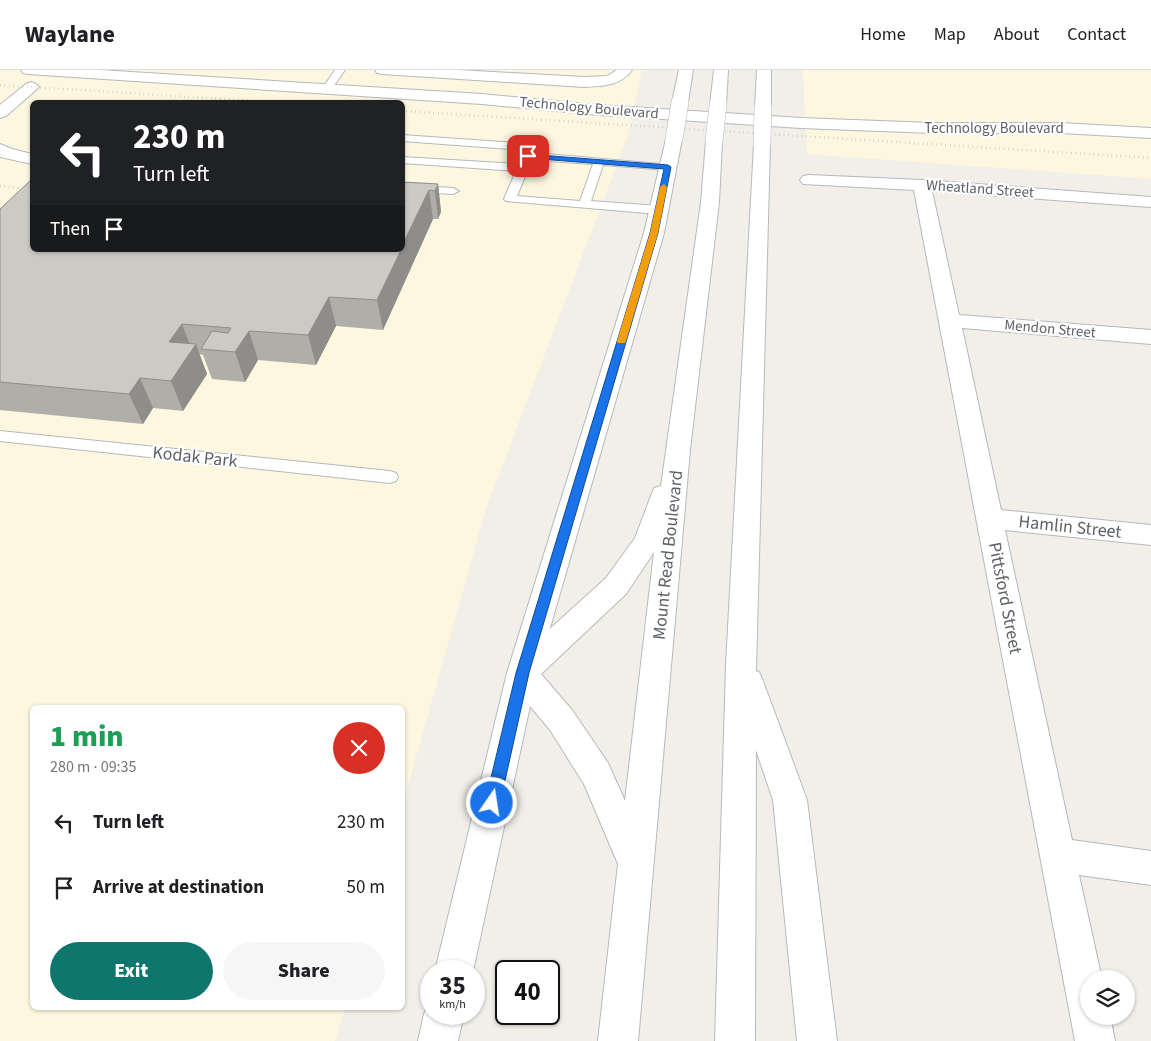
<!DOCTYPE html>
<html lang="en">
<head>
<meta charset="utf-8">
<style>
	body { margin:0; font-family:"Source Sans 3",sans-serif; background:#f6f6f6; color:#202124; height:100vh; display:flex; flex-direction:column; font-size:19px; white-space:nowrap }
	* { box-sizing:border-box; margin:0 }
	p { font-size:16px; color:#757577 }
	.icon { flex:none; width:28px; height:28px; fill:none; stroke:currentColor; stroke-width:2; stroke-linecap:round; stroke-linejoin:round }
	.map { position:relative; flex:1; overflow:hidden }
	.drawer { position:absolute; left:30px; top:635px; width:375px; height:305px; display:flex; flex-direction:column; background:#fff; border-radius:8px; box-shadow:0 1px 4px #0004 }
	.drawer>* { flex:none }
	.guide { position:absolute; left:30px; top:30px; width:375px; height:152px; border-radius:8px; box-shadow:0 1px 4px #0004; background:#202124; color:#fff; overflow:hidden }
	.tools { position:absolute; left:1080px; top:900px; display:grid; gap:10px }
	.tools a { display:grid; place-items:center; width:55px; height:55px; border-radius:50%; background:#fff; box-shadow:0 1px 4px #0004; font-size:25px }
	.speed { position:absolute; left:420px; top:890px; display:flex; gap:10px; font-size:25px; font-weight:700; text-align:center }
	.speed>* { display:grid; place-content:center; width:65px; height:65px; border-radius:50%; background:#fff; box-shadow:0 1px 4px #0004; line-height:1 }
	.speed small { font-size:12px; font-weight:400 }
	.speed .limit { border:2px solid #111; border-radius:8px; background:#fff; color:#111 }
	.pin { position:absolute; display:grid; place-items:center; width:42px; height:42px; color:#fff; margin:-21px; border-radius:10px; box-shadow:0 2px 8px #0006 }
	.me { position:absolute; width:55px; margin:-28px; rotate:13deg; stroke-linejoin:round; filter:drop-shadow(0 0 4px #0008) }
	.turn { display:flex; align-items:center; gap:18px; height:105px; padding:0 20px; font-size:22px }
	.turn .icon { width:65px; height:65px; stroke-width:2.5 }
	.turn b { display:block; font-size:35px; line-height:42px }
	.then { display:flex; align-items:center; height:48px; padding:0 20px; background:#0003; gap:10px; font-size:19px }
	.round { display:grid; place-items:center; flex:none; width:52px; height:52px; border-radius:26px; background:#f6f6f6 }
	.overview { display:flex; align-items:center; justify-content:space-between; height:85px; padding:0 20px }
	h1 { font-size:30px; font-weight:800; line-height:38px; color:#1e9e55 }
	.button { display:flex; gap:10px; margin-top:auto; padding:10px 20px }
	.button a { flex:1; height:58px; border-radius:30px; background:#0f766e; color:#fff; font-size:20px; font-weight:800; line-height:58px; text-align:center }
	.button a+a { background:#f6f6f6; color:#202124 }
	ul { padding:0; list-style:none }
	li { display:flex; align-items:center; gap:15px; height:65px; padding:0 20px }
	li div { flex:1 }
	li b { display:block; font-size:19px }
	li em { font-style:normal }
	header { display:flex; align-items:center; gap:30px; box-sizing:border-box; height:70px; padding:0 25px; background:#fff; border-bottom:1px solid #e0e0e0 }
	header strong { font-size:24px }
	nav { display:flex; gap:28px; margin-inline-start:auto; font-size:18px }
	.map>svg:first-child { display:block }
	.commercial { fill:#fef7e0; fill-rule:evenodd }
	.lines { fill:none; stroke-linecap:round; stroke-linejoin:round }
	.lane-casing { stroke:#b5b8bc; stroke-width:2 }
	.street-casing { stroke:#b5b8bc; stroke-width:2 }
	.secondary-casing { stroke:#b6babf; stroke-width:2 }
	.lane { fill:#fff; fill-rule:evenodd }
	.street { fill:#fff; fill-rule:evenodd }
	.secondary { fill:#fff; fill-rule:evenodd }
	.rail { stroke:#b6b7b8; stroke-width:2.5; stroke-dasharray:0.5 4; stroke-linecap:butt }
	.street-bridge-casing { stroke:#b5b8bc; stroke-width:18; stroke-linecap:butt }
	.secondary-bridge-casing { stroke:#b6babf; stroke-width:18; stroke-linecap:butt }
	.street-bridge { stroke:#fff; stroke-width:17 }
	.secondary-bridge { stroke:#fff; stroke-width:17 }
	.wall { fill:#afaea9 }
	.shaded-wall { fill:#8f8d8a }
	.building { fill:#cccac5; stroke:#8f8d8a }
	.route { fill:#1a73e8; stroke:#114b97 }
	.slow { fill:#f59e0b }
	.labels { text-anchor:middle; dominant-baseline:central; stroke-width:4.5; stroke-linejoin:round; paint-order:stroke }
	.far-street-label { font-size:15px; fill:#5f6368; stroke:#fff }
	.street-label { font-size:18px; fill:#5f6368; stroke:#fff }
</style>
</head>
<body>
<header>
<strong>Waylane</strong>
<nav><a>Home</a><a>Map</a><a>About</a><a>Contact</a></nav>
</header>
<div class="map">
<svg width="1151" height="971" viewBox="0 0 1151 971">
	<rect width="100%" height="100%" fill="#f1efe8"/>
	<g class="commercial">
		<path d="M0 0H642L627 68 486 439 403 733 402 638H32V938H345L335 971H0ZM32 32H402V180H32Z"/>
		<polygon points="803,0 1151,0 1151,109 807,84"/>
	</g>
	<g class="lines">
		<defs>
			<g id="lane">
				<polygon points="335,0 345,0 330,21 324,21 322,19"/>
				<path d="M402 65 532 74 537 77 535 83 672 95 674 97 668 100 603 95 591 131 659 136 665 140 659 144 506 131 504 129 516 101 402 93V87L519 94 525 80 402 71ZM532 90 593 94 580 131 517 126Z"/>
				<polygon points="402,115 453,118 459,121 453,124 402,121"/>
				<polygon points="0,361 390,401 396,403 398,407 396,411 390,413 0,371"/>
			</g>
			<g id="street">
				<polygon points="21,0 99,0 482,24 599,35 801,48 932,53 1061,53 1151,58 1151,68 1061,63 932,63 801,58 599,45 482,34 28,4 23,3"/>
				<path d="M375 0H458L584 7 607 6 617 0H632C621 16 602 16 584 17L382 4 377 3Z"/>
				<polygon points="679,0 693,0 688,32 686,35 674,35 672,32"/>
				<polygon points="31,12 36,14 39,17 36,20 6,46 0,48 0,35 26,14"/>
				<polygon points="674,64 680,65 682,69 664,163 537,603 533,612 522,616 511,612 507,603 644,163 666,69 668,65"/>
				<polygon points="0,74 12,79 32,84 32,94 0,87"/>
				<polygon points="809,105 922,110 1151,127 1151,137 932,121 959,245 1151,260 1151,274 962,258 1001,440 1151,455 1151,475 1005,460 1072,770 1151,781 1151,815 1079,805 1102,909 1089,909 1089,946 1110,946 1115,971 1075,971 914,120 803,114 800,110 803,106"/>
			</g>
			<g id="secondary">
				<polygon points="714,0 728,0 726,35 724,38 712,38 710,35"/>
				<polygon points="757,0 771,0 771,37 769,40 757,40 755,37"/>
				<path d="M714 66 720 67 722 71 719 132 690 380 638 971H598L618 794 584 714 550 660 530 636 473 901H435L507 603 511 594 606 508 635 468 654 418 661 416 701 132 706 71 708 67ZM654 482 625 731 608 693 572 640 541 604 626 524Z"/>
				<polygon points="762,69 768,70 770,74 756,601 759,602 763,611 807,730 837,971 797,971 773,730 756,680 755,971 715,971 726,595 754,74 756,70"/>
				<polygon points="430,930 431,944 464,944 458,971 418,971 424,944"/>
			</g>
		</defs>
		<use href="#lane" class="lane-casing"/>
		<use href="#street" class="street-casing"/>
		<use href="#secondary" class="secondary-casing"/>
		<use href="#lane" class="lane"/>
		<use href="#street" class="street"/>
		<use href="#secondary" class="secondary"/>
		<g class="rail">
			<polyline points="0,15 270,32"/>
			<polyline points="402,41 1151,88"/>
			<polyline points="0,116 32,119"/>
		</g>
		<defs>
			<polyline id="street-bridge" points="674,69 680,32"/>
			<g id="secondary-bridge">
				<polyline points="714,71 718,35"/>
				<polyline points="762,74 763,37"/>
			</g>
		</defs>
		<use href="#street-bridge" class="street-bridge-casing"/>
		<use href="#secondary-bridge" class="secondary-bridge-casing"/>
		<use href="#street-bridge" class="street-bridge"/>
		<use href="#secondary-bridge" class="secondary-bridge"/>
	</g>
	<polygon class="wall" points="402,112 438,114 441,142 438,149 433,149 383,260 336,256 316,295 258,290 245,312 212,309 203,285 199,284 207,304 183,341 153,338 143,354 0,340 0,139 32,180 402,180"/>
	<g class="shaded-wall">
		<polygon points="438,114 441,142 438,149 435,121"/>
		<polygon points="429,120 433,149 383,260 377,230 401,180 402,180 402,176"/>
		<polygon points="329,227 336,256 316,295 308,265"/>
		<polygon points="182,254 192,280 196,274 207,304 183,341 171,311 169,272"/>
		<polygon points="249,261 258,290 245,312 235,282"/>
		<polygon points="140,308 153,338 143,354 129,324"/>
	</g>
	<g class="building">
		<polygon points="32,109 32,180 401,180 377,230 329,227 308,265 249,261 235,282 201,279 212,261 228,263 231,258 182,254 169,272 196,274 171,311 140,308 129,324 0,312 0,139"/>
		<polygon points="402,112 438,114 435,121 429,120 402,176"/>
	</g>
	<polygon class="route" points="526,84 668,95 671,97 658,163 529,603 500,733 497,738 492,740 488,738 485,733 516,603 650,163 664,99 528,88 526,88"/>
	<polygon class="slow" points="664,114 667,117 658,163 626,271 625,273 618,273 617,271 650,163 660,117"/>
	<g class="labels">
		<g class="far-street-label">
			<text transform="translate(589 38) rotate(5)">Technology Boulevard</text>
			<text x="994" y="58">Technology Boulevard</text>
			<text transform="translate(980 119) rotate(4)">Wheatland Street</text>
			<text transform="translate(1050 259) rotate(5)">Mendon Street</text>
		</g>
		<g class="street-label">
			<text transform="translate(195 387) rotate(6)">Kodak Park</text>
			<text transform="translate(1070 457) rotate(6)">Hamlin Street</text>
			<text transform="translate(668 485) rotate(-84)">Mount Read Boulevard</text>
			<text transform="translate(1005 528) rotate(79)">Pittsford Street</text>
		</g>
	</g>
</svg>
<div class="tools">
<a><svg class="icon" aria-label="layers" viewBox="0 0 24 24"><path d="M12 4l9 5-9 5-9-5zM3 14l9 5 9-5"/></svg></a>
</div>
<div class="speed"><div>35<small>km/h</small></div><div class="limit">40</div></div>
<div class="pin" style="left:528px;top:86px;background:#d93025"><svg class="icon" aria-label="arrive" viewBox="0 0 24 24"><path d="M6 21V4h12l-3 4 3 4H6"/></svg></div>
<svg class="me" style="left:492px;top:733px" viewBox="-20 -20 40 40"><circle r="17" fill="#1a73e8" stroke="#fff" stroke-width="3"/><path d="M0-11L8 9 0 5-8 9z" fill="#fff"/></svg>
<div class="guide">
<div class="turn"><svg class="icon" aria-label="left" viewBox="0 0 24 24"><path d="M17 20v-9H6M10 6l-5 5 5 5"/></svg><div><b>230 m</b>Turn left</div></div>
<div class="then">Then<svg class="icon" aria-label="arrive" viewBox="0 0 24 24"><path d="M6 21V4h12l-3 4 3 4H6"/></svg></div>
</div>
<section class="drawer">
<div class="overview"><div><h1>1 min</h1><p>280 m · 09:35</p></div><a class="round" style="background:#d93025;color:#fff"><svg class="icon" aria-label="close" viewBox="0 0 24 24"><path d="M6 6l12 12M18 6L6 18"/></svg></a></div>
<ul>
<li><svg class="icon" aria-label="left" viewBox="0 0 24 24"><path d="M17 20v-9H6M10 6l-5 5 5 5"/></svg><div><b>Turn left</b></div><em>230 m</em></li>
<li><svg class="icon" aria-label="arrive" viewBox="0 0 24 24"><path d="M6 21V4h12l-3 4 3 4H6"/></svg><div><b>Arrive at destination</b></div><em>50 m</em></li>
</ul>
<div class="button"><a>Exit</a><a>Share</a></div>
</section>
</div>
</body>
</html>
